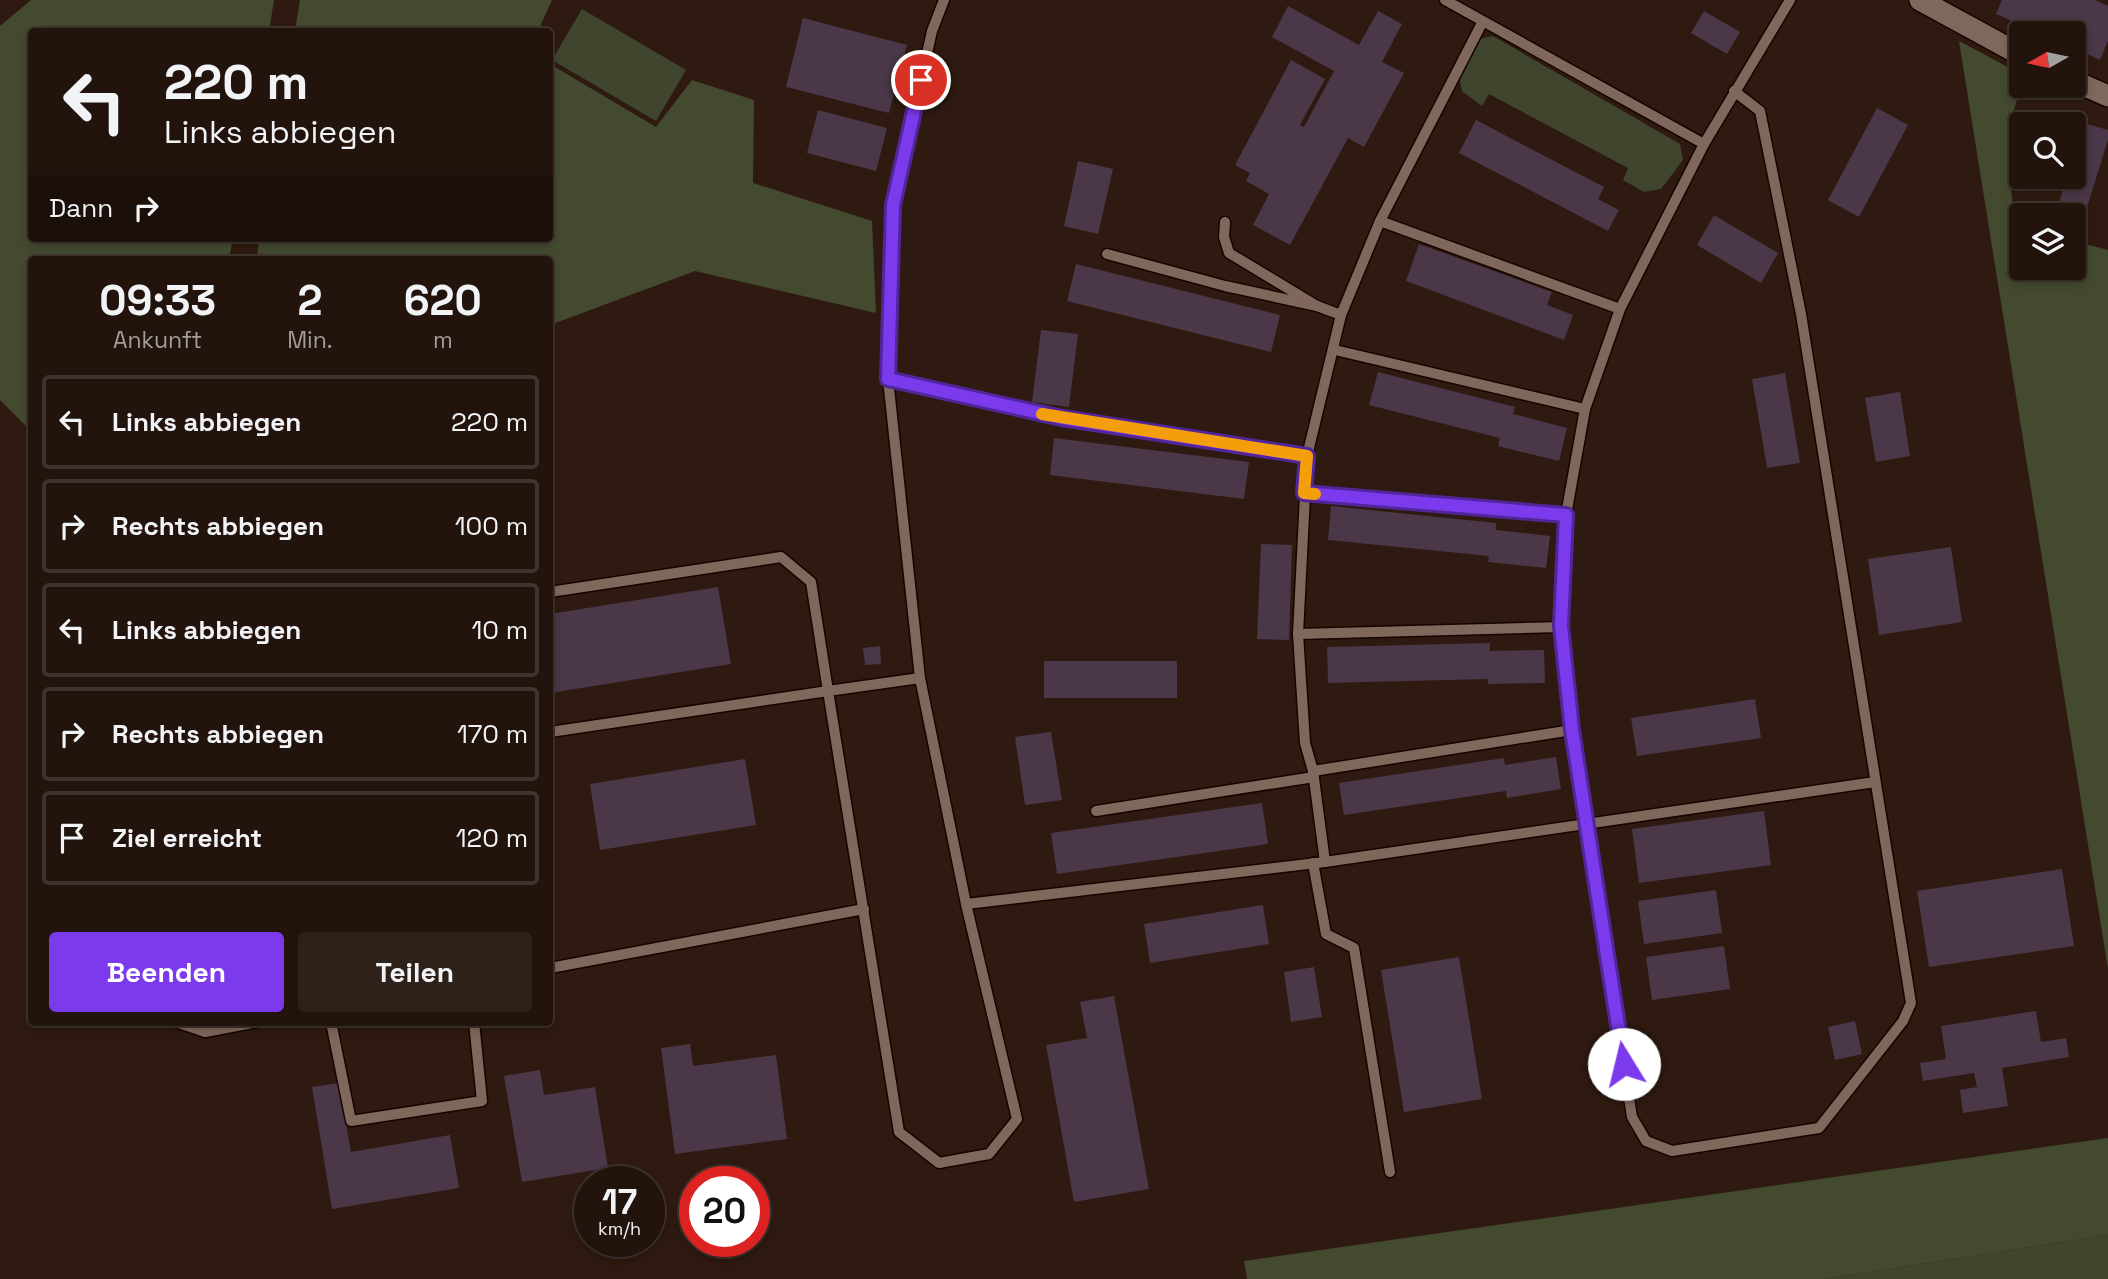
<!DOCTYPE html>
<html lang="de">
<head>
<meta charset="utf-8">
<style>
	body { margin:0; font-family:"Space Grotesk",sans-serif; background:#2e211a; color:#f1f3f6; height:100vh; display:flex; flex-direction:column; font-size:26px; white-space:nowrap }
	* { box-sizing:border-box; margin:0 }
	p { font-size:23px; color:#a29e9d }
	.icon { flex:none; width:38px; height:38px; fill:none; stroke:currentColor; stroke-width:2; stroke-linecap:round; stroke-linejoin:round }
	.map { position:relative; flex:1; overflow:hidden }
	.details { position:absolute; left:28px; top:256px; width:525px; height:770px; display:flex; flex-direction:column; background:#22140c; border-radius:7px; box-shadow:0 4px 10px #0003,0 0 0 2px #3f332d }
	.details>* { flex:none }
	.top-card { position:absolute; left:28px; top:28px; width:525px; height:214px; border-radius:7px; box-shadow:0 4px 10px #0003,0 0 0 2px #3f332d; background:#22140c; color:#f1f3f6; overflow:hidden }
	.needle { width:46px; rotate:261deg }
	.controls { position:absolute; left:2009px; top:21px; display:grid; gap:14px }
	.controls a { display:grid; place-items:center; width:77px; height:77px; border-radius:7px; background:#22140c; box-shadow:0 4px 10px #0003,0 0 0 2px #3f332d; font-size:35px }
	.speed { position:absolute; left:574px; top:1166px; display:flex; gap:14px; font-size:35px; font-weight:700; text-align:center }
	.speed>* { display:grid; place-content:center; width:91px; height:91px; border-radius:50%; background:#22140c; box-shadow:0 4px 10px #0003,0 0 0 2px #3f332d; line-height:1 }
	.speed small { font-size:18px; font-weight:400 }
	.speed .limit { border:10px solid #d22; background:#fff; color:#111 }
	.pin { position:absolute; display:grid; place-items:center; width:60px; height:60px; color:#fff; margin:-30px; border:4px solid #fff; border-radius:50%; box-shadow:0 2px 7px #0007 }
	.me { position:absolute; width:77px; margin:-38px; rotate:351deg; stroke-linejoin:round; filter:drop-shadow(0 0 5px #0008) }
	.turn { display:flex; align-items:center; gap:24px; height:147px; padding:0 21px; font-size:32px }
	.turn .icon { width:91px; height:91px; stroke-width:2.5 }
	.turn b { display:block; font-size:49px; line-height:60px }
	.then { display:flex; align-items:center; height:66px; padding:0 21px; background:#0003; gap:14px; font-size:26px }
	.eta { display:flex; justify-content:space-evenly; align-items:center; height:119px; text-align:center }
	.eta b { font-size:42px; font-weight:800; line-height:49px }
	.button { display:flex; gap:14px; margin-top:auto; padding:14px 21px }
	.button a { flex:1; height:80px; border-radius:7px; background:#7c3aed; color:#fff; font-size:28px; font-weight:800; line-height:80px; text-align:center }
	.button a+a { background:#2e211a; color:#f1f3f6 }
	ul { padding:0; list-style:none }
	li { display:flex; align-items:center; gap:21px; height:94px; margin:0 14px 10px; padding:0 7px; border:4px solid #3f332d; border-radius:7px }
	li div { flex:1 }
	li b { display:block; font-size:26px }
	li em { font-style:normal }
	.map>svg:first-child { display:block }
	.green { fill:#40452e }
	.forest { fill:#444a30 }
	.building { fill:#4a3747 }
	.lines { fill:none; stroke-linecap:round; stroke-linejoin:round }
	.lane-casing { stroke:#150400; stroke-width:13 }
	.secondary-casing { stroke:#150400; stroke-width:24 }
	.lane { stroke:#80675b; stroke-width:10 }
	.secondary { stroke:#80675b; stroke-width:21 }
	.route-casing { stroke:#51269a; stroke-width:18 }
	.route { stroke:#7c3aed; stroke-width:12 }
	.slow { stroke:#f59e0b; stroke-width:12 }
</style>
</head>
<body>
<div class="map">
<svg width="2108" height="1279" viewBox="0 0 2108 1279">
	<rect width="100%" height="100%" fill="#2e1a10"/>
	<g class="green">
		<polygon points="582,9 686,70 656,121 552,60"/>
		<polygon points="1493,36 1680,144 1683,160 1661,189 1644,192 1623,180 1628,168 1489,94 1482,106 1462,91 1459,76 1480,39"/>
		<polygon points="2108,1235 2108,1279 1824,1279"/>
	</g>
	<g class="forest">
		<polygon points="31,0 274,0 269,31 32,32 32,238 233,238 229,259 32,259 31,431 0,400 0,26"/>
		<polygon points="300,0 552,0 538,31 295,31"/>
		<path d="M1959 41 2021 74V86H2024C2001 121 2011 186 2015 226L2021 228V268H2074V241L2108 250V969Z"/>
		<polygon points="550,64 656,127 692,80 754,100 753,183 872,221 876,313 695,271 550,325 550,259 256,259 260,238 550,238"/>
		<polygon points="2108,1138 2108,1235 1824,1279 1247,1279 1244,1261"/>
	</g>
	<g class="building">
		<polygon points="2002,0 2095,0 2108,6 2108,41 2100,60 2074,48 2074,33 2040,33 1996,14"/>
		<polygon points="1288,6 1359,45 1378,11 1402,24 1382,62 1404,73 1364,147 1348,138 1290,245 1253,225 1269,194 1246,181 1250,173 1235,165 1291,60 1325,79 1300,125 1304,127 1334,71 1272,37"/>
		<polygon points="1704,11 1740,32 1727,54 1691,33"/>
		<polygon points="803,18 907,45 889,113 786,87"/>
		<polygon points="1877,108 1908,125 1859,217 1828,200"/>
		<polygon points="818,110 887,128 876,171 807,153"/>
		<polygon points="1476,120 1604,187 1598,199 1619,210 1608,231 1459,153"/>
		<polygon points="2084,123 2108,130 2108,140 2083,220 2056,212 2067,177 2074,177 2074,156"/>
		<polygon points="1078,161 1113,169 1098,234 1064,226"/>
		<polygon points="1714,215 1778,253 1761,283 1697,245"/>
		<polygon points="1419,244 1552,292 1547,305 1573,315 1564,340 1406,281"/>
		<polygon points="1076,264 1280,315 1271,352 1067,301"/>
		<polygon points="1041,330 1078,334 1069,407 1032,402"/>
		<polygon points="1378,372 1515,407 1513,414 1567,428 1559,461 1498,446 1500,438 1369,405"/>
		<polygon points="1785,373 1800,463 1767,468 1752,379"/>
		<polygon points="1900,392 1910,456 1876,462 1865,398"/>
		<polygon points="1054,438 1249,462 1244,499 1050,475"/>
		<polygon points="1331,506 1496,523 1496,530 1550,536 1546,568 1488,562 1489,556 1328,540"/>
		<polygon points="1261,544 1292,545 1289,640 1257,639"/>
		<polygon points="1951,547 1962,622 1879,635 1868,559"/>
		<polygon points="718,587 731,664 550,693 550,614"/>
		<polygon points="1490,643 1490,651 1544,650 1545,683 1488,684 1488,679 1328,683 1327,647"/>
		<polygon points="880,646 881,664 865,665 863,648"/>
		<rect x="1044" y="661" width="133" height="37"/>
		<polygon points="1755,699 1761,738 1637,756 1631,718"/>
		<polygon points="1051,732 1062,800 1025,805 1015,737"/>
		<polygon points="1556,757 1561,789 1507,798 1506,791 1344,815 1339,783 1504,758 1505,765"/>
		<polygon points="745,759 756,825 600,850 590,784"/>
		<polygon points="1262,803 1268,844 1057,874 1051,833"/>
		<polygon points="1764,811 1771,865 1639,883 1632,829"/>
		<polygon points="2062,869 2074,946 1929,967 1917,891"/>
		<polygon points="1716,890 1722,933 1644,944 1638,901"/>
		<polygon points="1263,905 1269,944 1150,963 1144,924"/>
		<polygon points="1724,946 1730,989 1652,1000 1646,957"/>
		<polygon points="1459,957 1482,1099 1404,1112 1381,970"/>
		<polygon points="1314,967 1322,1017 1291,1022 1284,972"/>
		<polygon points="1114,996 1149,1189 1074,1202 1046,1045 1087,1038 1080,1002"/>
		<polygon points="2036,1011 2041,1042 2066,1038 2069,1057 2002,1068 2008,1106 1963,1113 1960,1090 1977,1087 1974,1073 1923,1081 1920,1063 1946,1059 1941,1026"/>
		<polygon points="1855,1021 1862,1054 1835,1060 1828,1027"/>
		<polygon points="690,1044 693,1066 776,1055 787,1139 675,1154 661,1048"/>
		<polygon points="540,1070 544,1095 595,1087 608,1168 522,1182 504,1076"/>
		<polygon points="339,1083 351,1152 450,1135 459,1188 332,1209 312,1087"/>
	</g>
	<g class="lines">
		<defs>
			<g id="lane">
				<polyline points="1445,0 1704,144"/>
				<polyline points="1734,91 1760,111 1801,314 1911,1003 1903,1021 1819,1128 1672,1151 1646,1141 1632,1117 1572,730 1561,627 1566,515 1585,409 1620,309 1704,144 1790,0"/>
				<polyline points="1380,221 1620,309"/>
				<polyline points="1225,222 1224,237 1229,253 1317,306 1341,315"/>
				<polyline points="1107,254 1225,286 1317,306"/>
				<polyline points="1335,350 1585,409"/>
				<polyline points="888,379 1062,418 1307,456"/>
				<polyline points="1305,493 1566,515"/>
				<polyline points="550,592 781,557 811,582 828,691 550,732"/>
				<polyline points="1298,634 1561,627"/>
				<polyline points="920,678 828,691 899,1132 939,1163 989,1154 1017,1119 966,904 920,678 888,379 893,205 932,31 944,0"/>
				<polyline points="1313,771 1572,730"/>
				<polyline points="1096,811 1314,777"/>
				<polyline points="1325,862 1313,771 1305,743 1298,634 1307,456 1341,315 1380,221 1482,23"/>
				<polyline points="1313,863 1326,934 1354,948 1390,1172"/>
				<polyline points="966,904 1325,862 1875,782"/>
				<polyline points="550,968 864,909"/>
				<polyline points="176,1022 205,1032 258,1022"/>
				<polyline points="331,1022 351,1121 482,1101 474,1022"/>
			</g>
			<g id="secondary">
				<polyline points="1920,0 2021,55"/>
				<polyline points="2074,81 2108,96"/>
			</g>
		</defs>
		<use href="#lane" class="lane-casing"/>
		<use href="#secondary" class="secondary-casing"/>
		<use href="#lane" class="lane"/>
		<use href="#secondary" class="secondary"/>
	</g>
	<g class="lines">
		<defs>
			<polyline id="route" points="921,80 893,205 888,379 1062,418 1307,456 1304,493 1566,515 1561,626 1572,730 1624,1064"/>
		</defs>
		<use href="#route" class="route-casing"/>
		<use href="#route" class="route"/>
		<polyline class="slow" points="1042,414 1307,456 1304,493 1315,494"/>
	</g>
</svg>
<div class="controls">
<a><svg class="needle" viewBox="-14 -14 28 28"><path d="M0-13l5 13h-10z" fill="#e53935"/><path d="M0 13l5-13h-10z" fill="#a29e9d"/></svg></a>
<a><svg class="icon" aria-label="search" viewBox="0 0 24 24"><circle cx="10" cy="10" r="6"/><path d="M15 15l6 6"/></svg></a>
<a><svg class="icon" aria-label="layers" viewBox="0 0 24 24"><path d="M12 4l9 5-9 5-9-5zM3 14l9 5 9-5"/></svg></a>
</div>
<div class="speed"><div>17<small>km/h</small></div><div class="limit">20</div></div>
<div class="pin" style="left:921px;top:80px;background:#d93025"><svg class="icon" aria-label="arrive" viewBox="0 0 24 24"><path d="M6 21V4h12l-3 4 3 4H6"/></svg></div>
<svg class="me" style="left:1624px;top:1064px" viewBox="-20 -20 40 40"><circle r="19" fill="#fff"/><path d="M0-13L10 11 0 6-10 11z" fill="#7c3aed"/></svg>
<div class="top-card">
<div class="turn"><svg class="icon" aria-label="left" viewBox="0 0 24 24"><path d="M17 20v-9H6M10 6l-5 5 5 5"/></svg><div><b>220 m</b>Links abbiegen</div></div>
<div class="then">Dann<svg class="icon" aria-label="right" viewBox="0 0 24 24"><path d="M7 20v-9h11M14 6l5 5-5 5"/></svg></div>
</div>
<section class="details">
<div class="eta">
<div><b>09:33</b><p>Ankunft</p></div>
<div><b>2</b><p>Min.</p></div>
<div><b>620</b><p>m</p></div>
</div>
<ul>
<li><svg class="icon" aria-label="left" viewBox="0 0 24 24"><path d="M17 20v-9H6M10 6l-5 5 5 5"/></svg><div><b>Links abbiegen</b></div><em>220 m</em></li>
<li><svg class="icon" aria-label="right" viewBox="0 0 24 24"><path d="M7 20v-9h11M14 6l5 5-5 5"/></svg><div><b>Rechts abbiegen</b></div><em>100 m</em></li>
<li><svg class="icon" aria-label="left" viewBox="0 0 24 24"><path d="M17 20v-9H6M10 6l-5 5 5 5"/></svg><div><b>Links abbiegen</b></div><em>10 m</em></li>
<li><svg class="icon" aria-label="right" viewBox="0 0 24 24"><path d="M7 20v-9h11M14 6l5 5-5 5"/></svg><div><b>Rechts abbiegen</b></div><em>170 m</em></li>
<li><svg class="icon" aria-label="arrive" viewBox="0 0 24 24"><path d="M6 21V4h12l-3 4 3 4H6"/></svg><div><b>Ziel erreicht</b></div><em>120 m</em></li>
</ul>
<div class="button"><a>Beenden</a><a>Teilen</a></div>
</section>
</div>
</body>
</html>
